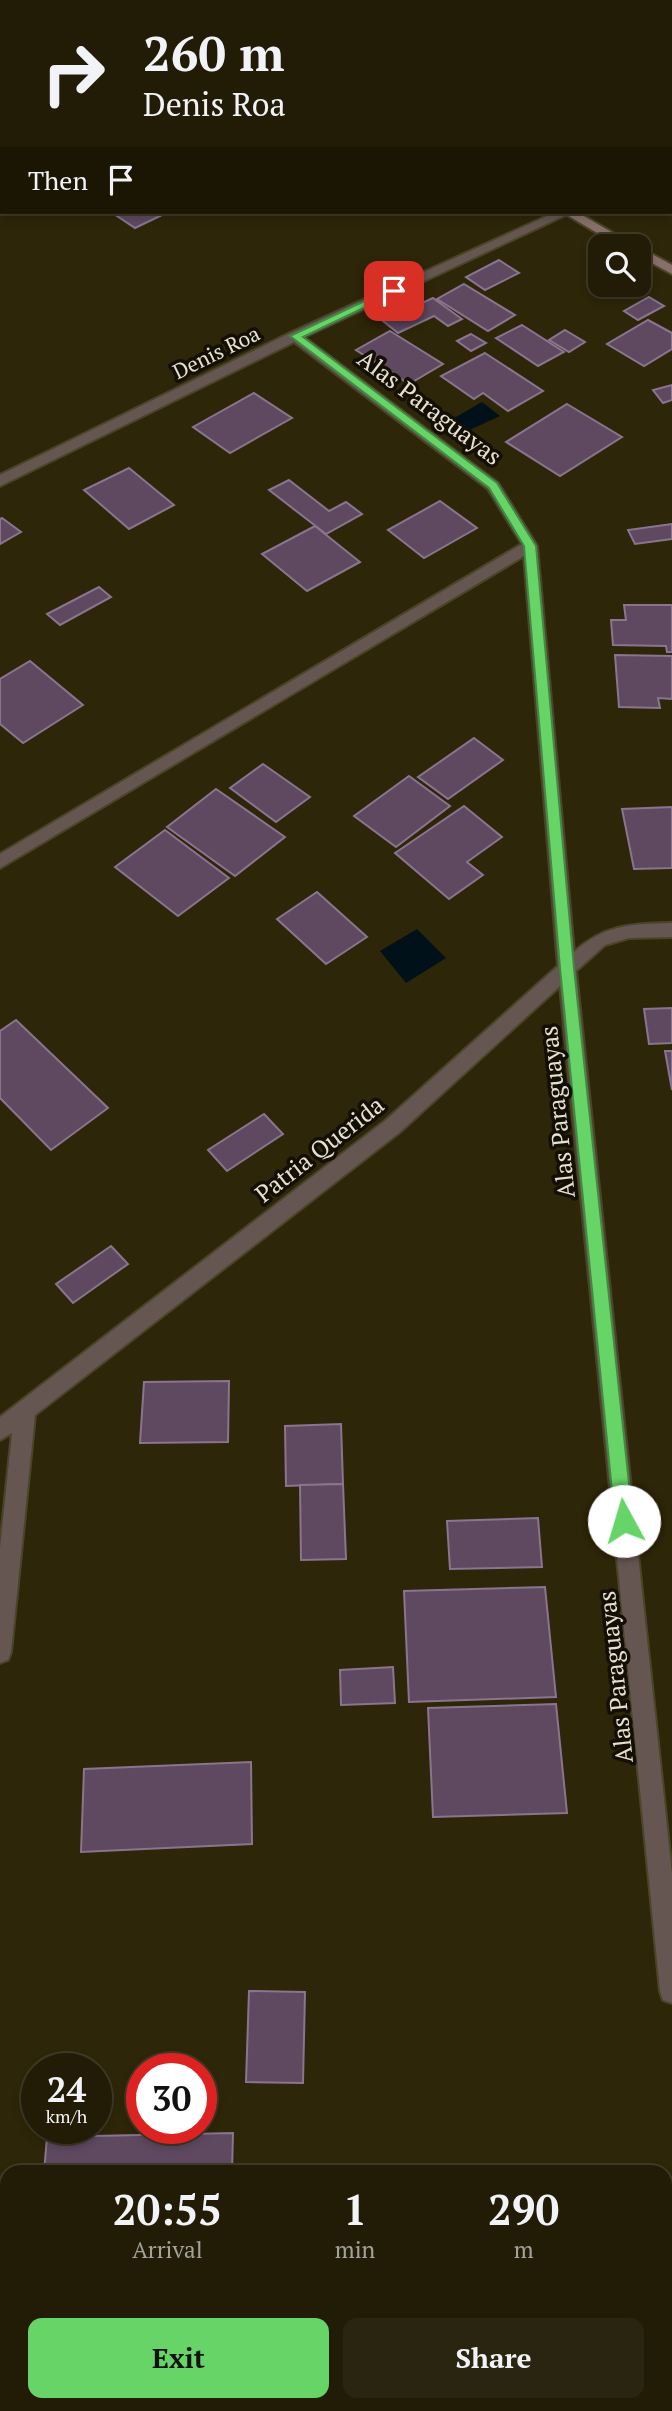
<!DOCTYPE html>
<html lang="en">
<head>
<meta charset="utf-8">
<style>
	body { margin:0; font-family:"PT Serif",serif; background:#2a2510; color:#f1f3f6; height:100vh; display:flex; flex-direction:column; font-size:26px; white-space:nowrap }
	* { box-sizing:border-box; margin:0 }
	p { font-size:23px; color:#a2a19b }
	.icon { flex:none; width:38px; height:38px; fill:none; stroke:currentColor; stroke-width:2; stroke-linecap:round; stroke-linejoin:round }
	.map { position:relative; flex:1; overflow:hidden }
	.side { position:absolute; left:0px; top:2165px; width:672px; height:247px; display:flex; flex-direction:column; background:#221c06; border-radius:21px 21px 0 0; box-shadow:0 4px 10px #0003,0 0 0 2px #3f3a28 }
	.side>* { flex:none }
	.hud { position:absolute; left:0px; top:0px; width:672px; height:214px; box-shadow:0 4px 10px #0003,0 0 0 2px #3f3a28; background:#221c06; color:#f1f3f6; overflow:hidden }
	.buttons { position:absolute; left:588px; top:234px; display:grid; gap:14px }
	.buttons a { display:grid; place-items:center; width:63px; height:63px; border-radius:14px; background:#221c06; box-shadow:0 4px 10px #0003,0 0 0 2px #3f3a28; font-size:35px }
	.speed { position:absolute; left:21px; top:2053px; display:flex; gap:14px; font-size:35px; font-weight:700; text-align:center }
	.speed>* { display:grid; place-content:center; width:91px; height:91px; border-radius:50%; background:#221c06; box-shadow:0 4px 10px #0003,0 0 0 2px #3f3a28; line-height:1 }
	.speed small { font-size:18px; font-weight:400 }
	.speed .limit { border:10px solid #d22; background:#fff; color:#111 }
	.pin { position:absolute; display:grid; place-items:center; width:60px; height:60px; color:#fff; margin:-30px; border-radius:14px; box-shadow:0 4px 10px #0006 }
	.me { position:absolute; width:77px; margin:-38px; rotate:354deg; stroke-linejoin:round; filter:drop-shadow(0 0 5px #0008) }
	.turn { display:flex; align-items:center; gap:24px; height:147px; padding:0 28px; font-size:32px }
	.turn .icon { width:91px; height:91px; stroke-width:2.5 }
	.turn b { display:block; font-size:49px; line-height:60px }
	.then { display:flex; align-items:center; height:66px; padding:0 28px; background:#0003; gap:14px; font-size:26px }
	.eta { display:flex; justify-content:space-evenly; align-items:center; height:119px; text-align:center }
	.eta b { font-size:42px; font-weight:600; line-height:49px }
	.cta { display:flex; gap:14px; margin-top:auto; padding:14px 28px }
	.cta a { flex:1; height:80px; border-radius:14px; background:#66d466; color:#111; font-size:28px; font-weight:600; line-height:80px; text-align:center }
	.cta a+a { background:#2a2510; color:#f1f3f6 }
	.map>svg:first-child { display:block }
	.water { fill:#001119 }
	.building { fill:#5e4961; stroke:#8a748e; stroke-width:2 }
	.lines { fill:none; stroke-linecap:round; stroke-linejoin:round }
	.minor-casing { stroke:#4b4428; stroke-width:4 }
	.secondary-casing { stroke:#4b4428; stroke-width:4 }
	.minor { fill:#655652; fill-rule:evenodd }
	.secondary { fill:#88706a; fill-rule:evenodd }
	.route { fill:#66d466; stroke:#428a42; stroke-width:2 }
	.labels { text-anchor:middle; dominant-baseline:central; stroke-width:7; stroke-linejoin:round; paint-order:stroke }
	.far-street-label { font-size:21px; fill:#e5e0cf; stroke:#130f04 }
	.street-label { font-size:24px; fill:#e5e0cf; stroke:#130f04 }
</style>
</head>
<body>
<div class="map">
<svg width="672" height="2411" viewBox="0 0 672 2411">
	<rect width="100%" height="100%" fill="#2e2608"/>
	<g class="water">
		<polygon points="482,402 500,416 465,432 449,421"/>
		<polygon points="417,929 446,958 406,983 380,951"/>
	</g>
	<g class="building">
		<polygon points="111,212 154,212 160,216 135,228"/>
		<polygon points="499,260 519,273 485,290 466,277"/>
		<polygon points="639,282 643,285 621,297 606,288 611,285 639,285"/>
		<polygon points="464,284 515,315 488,331 437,299"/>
		<polygon points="649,297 664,306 638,320 624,311"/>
		<polygon points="433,298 462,319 448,326 434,316 398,333 383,321"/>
		<polygon points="648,320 672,333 672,349 644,366 607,344"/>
		<polygon points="522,325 564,352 538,366 496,338"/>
		<polygon points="565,330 585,342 569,352 549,340"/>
		<polygon points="390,331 443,364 409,384 356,350"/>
		<polygon points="471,334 486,343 471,351 457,341"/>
		<polygon points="485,353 543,391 508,411 483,393 474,399 441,376"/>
		<polygon points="672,385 672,400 663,403 653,390"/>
		<polygon points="254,393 292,418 230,453 193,427"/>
		<polygon points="567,404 622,437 560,476 506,442"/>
		<polygon points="129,468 174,505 129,529 84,490"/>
		<polygon points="289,480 329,511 346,502 362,514 326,534 269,490"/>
		<polygon points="440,501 477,528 424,558 388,530"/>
		<polygon points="2,518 21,532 0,544 0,519"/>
		<polygon points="672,524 672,539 635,544 628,530"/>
		<polygon points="315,526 360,562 307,591 262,554"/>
		<polygon points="99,587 111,597 60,625 47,614"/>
		<polygon points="624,605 672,605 672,652 667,652 666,646 613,645 611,620 626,620"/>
		<polygon points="615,655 672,656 672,699 658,698 660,708 619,707"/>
		<polygon points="30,661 83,705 23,743 0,724 0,679"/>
		<polygon points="474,738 503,760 448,799 418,777"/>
		<polygon points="263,764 310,797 276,822 230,788"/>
		<polygon points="409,776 450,806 396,847 354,816"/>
		<polygon points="216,789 285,837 235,876 167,827"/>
		<polygon points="464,806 502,837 467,862 483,875 449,899 395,853"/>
		<polygon points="672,807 672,868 634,869 622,809"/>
		<polygon points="165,830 229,878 178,916 115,867"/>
		<polygon points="317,892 367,937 326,964 277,919"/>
		<polygon points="672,1008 672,1043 649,1044 644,1009"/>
		<polygon points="16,1020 108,1108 51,1150 0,1098 0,1031"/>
		<polygon points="665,1051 672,1051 672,1090"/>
		<polygon points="264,1114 283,1134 227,1171 208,1150"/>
		<polygon points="111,1246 128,1264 73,1303 56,1284"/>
		<polygon points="229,1381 228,1442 140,1443 144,1382"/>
		<polygon points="341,1424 343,1484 286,1486 285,1426"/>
		<polygon points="343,1484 346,1559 301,1560 300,1485"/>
		<polygon points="538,1518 542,1567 450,1569 447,1521"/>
		<polygon points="545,1587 556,1697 409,1702 404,1591"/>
		<polygon points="393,1667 395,1703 341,1705 340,1670"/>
		<polygon points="556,1704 567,1813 433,1817 428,1708"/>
		<polygon points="251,1762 252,1844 81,1852 84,1769"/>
		<polygon points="249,1991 305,1992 303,2083 246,2082"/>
		<polygon points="233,2133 232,2172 44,2172 47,2137"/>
		<polygon points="11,2404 165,2404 165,2411 10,2411"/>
		<rect x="334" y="2404" width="88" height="7"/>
	</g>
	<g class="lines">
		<defs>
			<g id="minor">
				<polygon points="69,0 82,0 68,2"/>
				<polygon points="378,0 395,0 377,2"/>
				<polygon points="0,29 2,29 0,36"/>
				<polygon points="672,179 672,187 670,188 670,180"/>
				<path d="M556 212H572L304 337 498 483 537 546 574 952C605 924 632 924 672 923V937L629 938 605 945 576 971 672 1874V2003L663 2000 660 1991 560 986 400 1132 35 1415 11 1652 8 1660 0 1663V1548L12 1433 0 1440V1417L386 1120 558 966 524 556 0 868V854L522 544 488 489 294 342 0 486V475L290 333Z"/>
			</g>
			<g id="secondary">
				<polygon points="0,0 11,0 12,2 2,4"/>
				<polygon points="562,212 577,212 637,247 621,247"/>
				<polygon points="639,247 672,265 672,274 639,256"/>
			</g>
		</defs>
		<use href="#minor" class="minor-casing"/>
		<use href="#secondary" class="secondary-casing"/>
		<use href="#minor" class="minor"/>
		<use href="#secondary" class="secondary"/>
	</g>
	<polygon class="route" points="390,289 399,291 303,337 497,483 536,546 574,968 633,1521 630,1527 624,1529 617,1527 615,1521 560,968 524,546 489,488 290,336"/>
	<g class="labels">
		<g class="far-street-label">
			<text transform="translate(216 352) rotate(-26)">Denis Roa</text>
		</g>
		<g class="street-label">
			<text transform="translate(430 407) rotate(37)">Alas Paraguayas</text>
			<text transform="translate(557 1112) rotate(-96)">Alas Paraguayas</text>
			<text transform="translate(319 1149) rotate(-38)">Patria Querida</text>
			<text transform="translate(615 1677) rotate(-96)">Alas Paraguayas</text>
		</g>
	</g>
</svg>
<div class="buttons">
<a><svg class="icon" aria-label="search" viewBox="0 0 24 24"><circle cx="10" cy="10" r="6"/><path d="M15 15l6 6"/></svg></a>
</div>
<div class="speed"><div>24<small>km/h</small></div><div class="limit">30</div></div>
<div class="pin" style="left:394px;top:291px;background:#d93025"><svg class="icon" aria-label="arrive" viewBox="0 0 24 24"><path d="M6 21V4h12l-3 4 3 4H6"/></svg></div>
<svg class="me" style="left:624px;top:1521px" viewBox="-20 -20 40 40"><circle r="19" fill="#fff"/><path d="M0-13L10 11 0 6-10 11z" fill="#66d466"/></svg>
<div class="hud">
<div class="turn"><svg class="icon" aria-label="right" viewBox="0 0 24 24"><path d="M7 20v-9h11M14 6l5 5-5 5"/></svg><div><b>260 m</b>Denis Roa</div></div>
<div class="then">Then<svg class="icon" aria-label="arrive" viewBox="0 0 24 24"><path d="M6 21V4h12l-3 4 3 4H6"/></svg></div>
</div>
<section class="side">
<div class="eta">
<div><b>20:55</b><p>Arrival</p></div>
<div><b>1</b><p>min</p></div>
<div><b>290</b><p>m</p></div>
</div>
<div class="cta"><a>Exit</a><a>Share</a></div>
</section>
</div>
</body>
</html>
